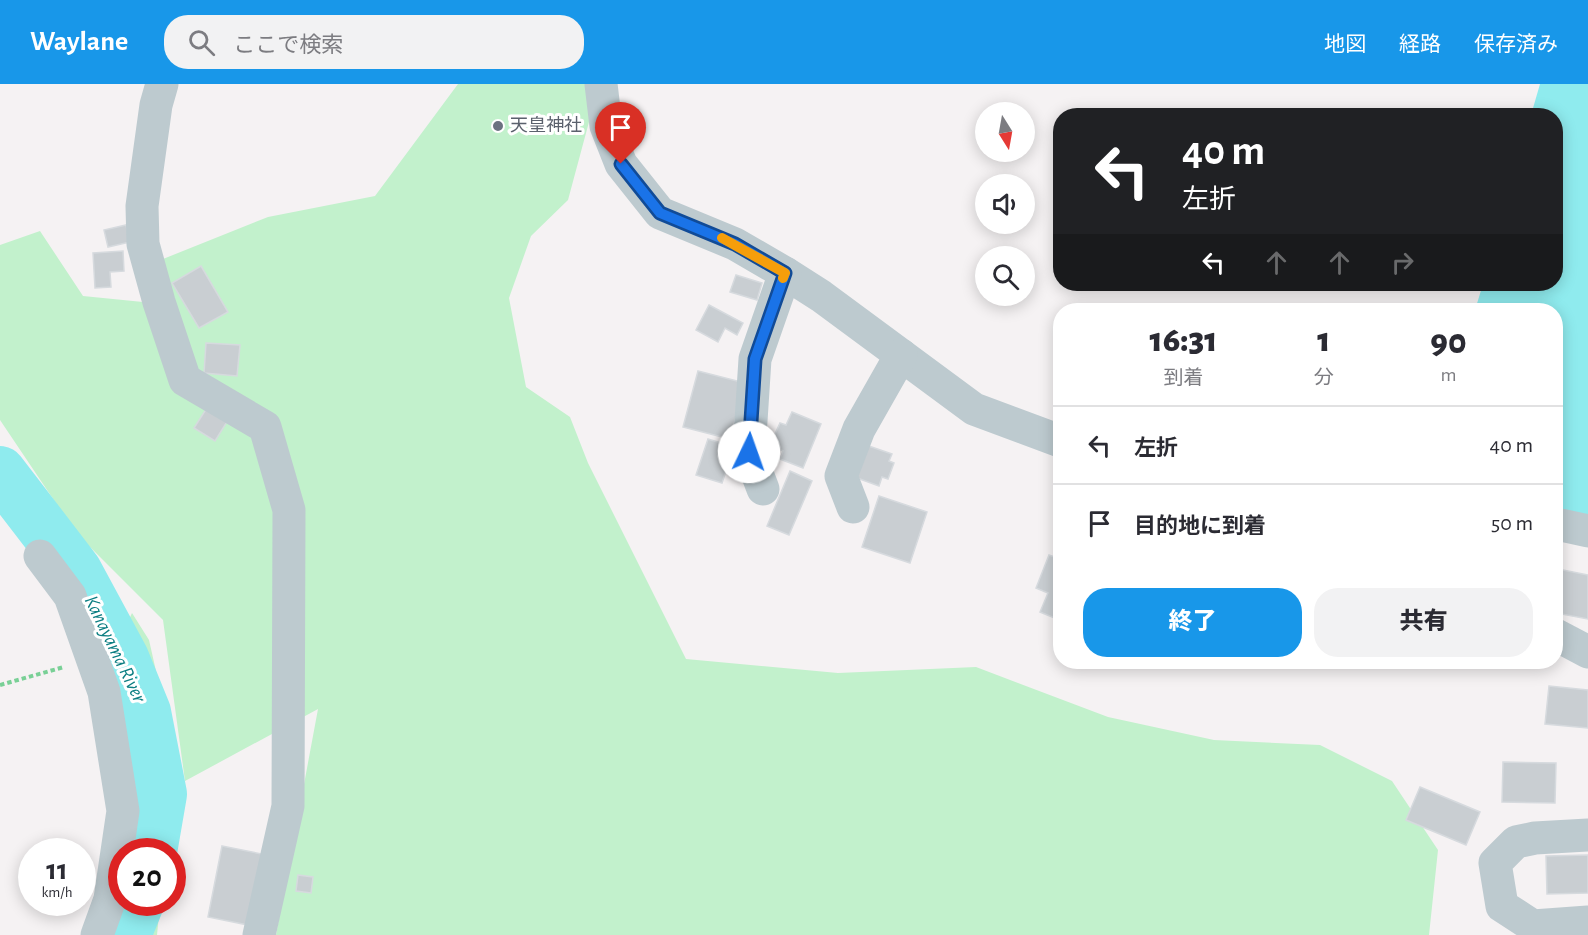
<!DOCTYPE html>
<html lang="ja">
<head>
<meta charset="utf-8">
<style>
	body { margin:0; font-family:"Alegreya Sans","Noto Sans JP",sans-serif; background:#f2f2f3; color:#2b2b33; height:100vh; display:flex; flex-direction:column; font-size:22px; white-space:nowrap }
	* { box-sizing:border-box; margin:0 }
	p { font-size:20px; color:#7c7c81 }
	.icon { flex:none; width:33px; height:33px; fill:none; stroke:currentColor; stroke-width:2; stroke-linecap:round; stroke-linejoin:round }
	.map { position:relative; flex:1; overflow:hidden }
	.drawer { position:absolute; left:1053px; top:219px; width:510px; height:366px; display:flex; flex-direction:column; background:#fff; border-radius:24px; box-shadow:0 3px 15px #0003 }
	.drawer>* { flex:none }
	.hud { position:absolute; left:1053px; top:24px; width:510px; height:183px; border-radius:24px; box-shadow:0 3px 15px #0003; background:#202124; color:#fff; overflow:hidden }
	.needle { width:39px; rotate:169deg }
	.tools { position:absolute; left:975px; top:18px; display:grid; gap:12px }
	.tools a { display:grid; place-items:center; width:60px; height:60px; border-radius:50%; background:#fff; box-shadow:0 3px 15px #0003; font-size:30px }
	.speed { position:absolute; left:18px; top:754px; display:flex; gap:12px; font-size:30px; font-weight:700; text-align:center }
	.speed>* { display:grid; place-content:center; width:78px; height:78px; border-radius:50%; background:#fff; box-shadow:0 3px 15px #0003; line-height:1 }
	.speed small { font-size:15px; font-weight:400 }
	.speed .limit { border:9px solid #d22; background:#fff; color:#111 }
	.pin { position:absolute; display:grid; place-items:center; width:51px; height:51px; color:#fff; margin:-62px -26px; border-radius:50% 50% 50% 0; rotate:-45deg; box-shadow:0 0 6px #0007 }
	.pin .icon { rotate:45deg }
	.me { position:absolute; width:66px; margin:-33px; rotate:3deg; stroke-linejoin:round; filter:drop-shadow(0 0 4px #0008) }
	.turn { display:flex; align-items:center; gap:21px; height:126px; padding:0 30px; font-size:27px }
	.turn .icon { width:78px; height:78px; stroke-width:2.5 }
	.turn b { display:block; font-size:42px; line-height:51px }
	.lanes { display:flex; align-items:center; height:57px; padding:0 30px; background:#0003; justify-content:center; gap:30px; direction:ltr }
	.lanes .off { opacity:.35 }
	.eta { display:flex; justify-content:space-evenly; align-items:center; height:102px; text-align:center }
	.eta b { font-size:36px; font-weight:800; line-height:42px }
	.cta { display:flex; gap:12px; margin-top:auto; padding:12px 30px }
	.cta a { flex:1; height:69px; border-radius:24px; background:#1897e9; color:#fff; font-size:24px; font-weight:800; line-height:69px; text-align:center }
	.cta a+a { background:#f2f2f3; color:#2b2b33 }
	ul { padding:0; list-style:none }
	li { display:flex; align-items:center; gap:18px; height:78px; padding:0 30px; border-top:2px solid #e1e1e2 }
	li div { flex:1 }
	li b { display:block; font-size:22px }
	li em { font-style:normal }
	header { display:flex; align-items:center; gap:36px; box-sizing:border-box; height:84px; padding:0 30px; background:#1897e9; color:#fff }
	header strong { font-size:28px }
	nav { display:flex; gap:33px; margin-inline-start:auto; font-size:21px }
	.search { width:420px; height:54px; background:#f2f2f3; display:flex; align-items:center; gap:15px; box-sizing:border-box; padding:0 21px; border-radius:24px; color:#7c7c81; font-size:22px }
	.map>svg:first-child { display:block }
	.green { fill:#c2f1cc }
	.water { fill:#8febee }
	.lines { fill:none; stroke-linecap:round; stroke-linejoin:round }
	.river { stroke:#8febee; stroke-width:52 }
	.building { fill:#c9ced2; stroke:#d6dade; stroke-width:1.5 }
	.path { stroke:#79d096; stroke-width:4; stroke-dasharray:4.5 3; stroke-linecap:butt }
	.minor { stroke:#bdcacf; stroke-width:33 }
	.route-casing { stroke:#114b97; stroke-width:15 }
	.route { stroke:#1a73e8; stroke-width:10 }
	.slow { stroke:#f59e0b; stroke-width:10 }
	.worship-dot { fill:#6b7280; stroke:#fff; stroke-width:2 }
	.labels { text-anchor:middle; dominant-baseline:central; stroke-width:6; stroke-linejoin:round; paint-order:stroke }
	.worship-label { font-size:18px; fill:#5b616d; stroke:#fff; text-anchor:start }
	.water-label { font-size:20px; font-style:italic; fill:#0c7e82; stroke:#fff }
</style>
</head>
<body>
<header>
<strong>Waylane</strong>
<div class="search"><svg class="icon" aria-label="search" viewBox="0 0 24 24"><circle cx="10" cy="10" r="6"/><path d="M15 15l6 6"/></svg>ここで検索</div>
<nav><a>地図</a><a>経路</a><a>保存済み</a></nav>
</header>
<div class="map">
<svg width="1588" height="851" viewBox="0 0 1588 851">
	<rect width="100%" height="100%" fill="#f5f2f3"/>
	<g class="green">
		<polygon points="458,0 592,0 593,23 568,116 531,152 509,214 526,303 570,333 588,379 686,575 838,589 976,583 1108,633 1214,656 1320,661 1392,697 1438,766 1429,851 276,851 318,625 185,697 163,536 76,449 0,336 0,161 40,147 83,212 143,218 143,183 268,133 375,112"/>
		<polygon points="132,529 149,556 165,627 172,724 167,768 137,768 143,744 134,670 117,604 122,550"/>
		<polygon points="122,819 160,819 157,851 112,851"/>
	</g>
	<polygon class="water" points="1540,0 1588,0 1588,433 1556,424 1556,226 1475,226 1483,200 1556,200 1556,32 1531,31"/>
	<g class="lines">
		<g class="river">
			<polyline points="0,388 76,487 123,574 145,628 161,710 151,768"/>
			<polyline points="125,851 138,819"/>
		</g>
	</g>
	<g class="building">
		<polygon points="126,141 130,158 108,163 104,146"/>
		<polygon points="123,167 124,187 110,188 111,203 95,204 93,169"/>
		<polygon points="201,182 228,228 199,244 172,199"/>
		<polygon points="736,191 762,199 757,216 730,208"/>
		<polygon points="709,221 743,239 737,251 725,244 718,258 696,246"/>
		<polygon points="206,259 240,261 237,292 204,289"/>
		<polygon points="698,287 745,299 730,355 683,343"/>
		<polygon points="210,319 230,333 215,357 194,344"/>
		<polygon points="792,328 821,340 803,384 780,375 783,367 770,361 780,339 786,341"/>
		<polygon points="708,355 734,363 722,399 696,391"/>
		<polygon points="860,359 892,370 889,377 894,379 888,395 882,393 879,402 849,391"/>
		<polygon points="790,387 812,397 789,451 767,442"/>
		<polygon points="879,412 927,428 910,479 862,463"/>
		<polygon points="1049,471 1060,475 1060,526 1057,535 1040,528 1048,509 1036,504"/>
		<polygon points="1558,485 1588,491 1588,535 1556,529 1556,498"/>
		<polygon points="1549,602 1588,606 1588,644 1545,640"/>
		<polygon points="1503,678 1556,679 1555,719 1502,718"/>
		<polygon points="1420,703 1480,728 1466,761 1406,736"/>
		<polygon points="222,762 262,770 248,841 208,833"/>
		<polygon points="1588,771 1588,809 1547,810 1546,772"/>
		<polygon points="298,791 313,793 311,809 296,807"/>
	</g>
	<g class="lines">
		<polyline class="path" points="0,601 64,583"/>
		<g class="minor">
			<polyline points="162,0 156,21 142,122 143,160 159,218 185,296 265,343 289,426 288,722 259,851"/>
			<polyline points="601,0 606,42 621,80 660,129 735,160 785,189 821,212 974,325 1060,357"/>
			<polyline points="763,405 749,368 755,275 785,189"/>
			<polyline points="853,423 841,392 859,345 901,271"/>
			<polyline points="1556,440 1588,447"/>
			<polyline points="40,472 70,512 104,608 123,727 110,815 97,851"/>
			<polyline points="1556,551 1588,568"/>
			<polyline points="1588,751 1535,754 1516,758 1495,779 1502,822 1533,842 1588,838"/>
		</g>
	</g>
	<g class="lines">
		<defs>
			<polyline id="route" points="621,80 660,129 735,160 785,189 755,275 749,368"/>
		</defs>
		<use href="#route" class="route-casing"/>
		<use href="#route" class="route"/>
		<polyline class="slow" points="722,154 785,189 783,194"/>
	</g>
	<circle class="worship-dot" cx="498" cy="42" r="6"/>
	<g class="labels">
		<g class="worship-label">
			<text x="510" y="42">天皇神社</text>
		</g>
		<g class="water-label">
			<text transform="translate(115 565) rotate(64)">Kanayama River</text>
		</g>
	</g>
</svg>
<div class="tools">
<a><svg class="needle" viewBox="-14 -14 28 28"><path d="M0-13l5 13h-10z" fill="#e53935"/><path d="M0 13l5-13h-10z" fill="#7c7c81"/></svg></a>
<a><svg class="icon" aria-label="sound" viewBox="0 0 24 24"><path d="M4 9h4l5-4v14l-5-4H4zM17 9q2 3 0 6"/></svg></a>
<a><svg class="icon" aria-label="search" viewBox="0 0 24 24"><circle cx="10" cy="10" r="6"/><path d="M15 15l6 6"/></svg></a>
</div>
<div class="speed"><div>11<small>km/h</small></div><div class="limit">20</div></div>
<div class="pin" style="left:621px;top:80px;background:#d93025"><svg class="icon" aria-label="arrive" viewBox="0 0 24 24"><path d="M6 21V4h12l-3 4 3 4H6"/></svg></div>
<svg class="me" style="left:749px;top:368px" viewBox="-20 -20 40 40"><circle r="19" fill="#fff"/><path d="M0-13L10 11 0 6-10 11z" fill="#1a73e8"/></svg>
<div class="hud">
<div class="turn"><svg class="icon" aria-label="left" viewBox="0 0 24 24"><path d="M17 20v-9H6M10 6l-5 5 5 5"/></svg><div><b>40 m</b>左折</div></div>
<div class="lanes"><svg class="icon" aria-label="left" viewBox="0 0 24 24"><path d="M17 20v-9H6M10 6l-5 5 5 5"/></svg><svg class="icon off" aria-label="ahead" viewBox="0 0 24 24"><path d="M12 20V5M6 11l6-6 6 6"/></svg><svg class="icon off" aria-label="ahead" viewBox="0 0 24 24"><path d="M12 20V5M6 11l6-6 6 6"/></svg><svg class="icon off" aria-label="right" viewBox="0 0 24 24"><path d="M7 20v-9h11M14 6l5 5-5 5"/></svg></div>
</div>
<section class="drawer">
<div class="eta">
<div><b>16:31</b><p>到着</p></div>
<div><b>1</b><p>分</p></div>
<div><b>90</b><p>m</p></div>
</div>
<ul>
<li><svg class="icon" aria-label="left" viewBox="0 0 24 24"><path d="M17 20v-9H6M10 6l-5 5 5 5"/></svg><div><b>左折</b></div><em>40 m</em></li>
<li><svg class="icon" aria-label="arrive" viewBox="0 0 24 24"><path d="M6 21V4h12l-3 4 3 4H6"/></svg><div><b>目的地に到着</b></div><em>50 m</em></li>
</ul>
<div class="cta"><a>終了</a><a>共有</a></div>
</section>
</div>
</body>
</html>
